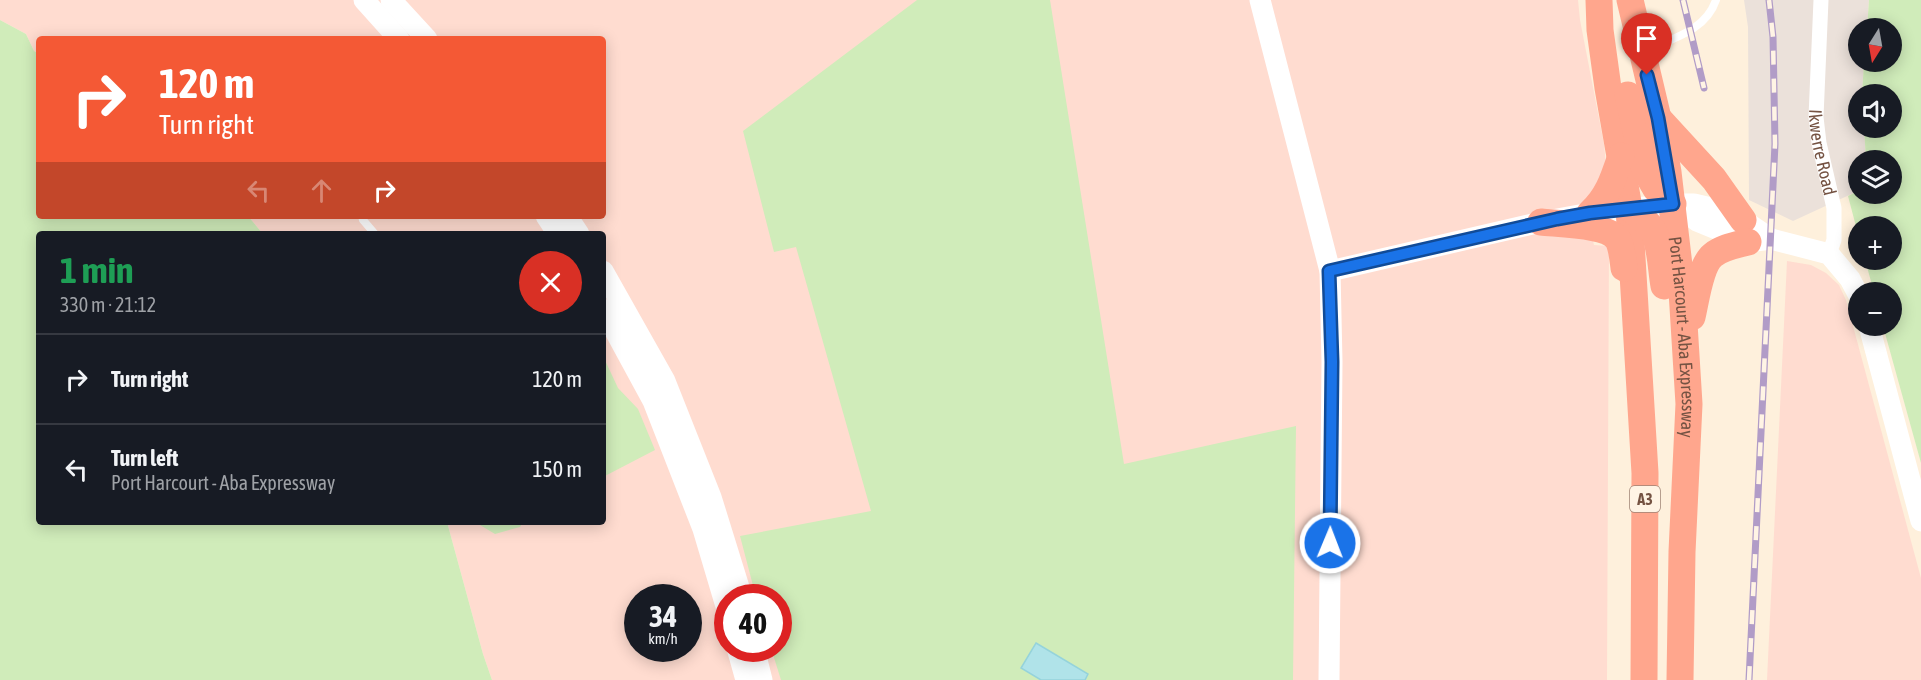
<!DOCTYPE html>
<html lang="en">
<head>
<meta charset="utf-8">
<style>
	body { margin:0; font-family:"Asap Condensed",sans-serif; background:#242831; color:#f1f3f6; height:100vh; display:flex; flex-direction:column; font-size:22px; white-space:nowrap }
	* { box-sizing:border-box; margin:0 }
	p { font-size:20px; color:#9ea1a6 }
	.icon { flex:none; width:33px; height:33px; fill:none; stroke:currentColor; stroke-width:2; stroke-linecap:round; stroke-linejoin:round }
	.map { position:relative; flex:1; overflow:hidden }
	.panel { position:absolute; left:36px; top:231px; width:570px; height:294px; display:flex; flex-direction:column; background:#171b24; border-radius:6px; box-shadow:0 3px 15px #0003 }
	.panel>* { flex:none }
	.top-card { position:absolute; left:36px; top:36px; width:570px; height:183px; border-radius:6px; box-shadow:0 3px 15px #0003; background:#f45935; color:#fff; overflow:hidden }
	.needle { width:39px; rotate:191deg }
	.controls { position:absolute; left:1848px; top:18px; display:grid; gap:12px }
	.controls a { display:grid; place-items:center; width:54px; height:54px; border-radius:50%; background:#171b24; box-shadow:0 3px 15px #0003; font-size:30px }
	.speed { position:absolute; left:624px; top:584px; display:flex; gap:12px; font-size:30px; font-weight:700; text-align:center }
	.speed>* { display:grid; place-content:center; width:78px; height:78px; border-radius:50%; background:#171b24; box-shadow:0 3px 15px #0003; line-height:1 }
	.speed small { font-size:15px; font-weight:400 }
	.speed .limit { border:9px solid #d22; background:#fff; color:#111 }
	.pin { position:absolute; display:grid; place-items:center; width:51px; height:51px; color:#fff; margin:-62px -26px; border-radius:50% 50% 50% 0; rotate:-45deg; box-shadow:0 0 6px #0007 }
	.pin .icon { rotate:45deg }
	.me { position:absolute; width:66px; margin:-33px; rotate:1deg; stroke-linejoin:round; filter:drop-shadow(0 0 4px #0008) }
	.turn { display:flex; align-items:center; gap:21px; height:126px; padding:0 24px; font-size:27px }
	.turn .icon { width:78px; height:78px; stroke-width:2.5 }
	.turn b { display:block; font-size:42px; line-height:51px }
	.lanes { display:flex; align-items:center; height:57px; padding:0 24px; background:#0003; justify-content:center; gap:30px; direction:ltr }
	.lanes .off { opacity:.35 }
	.round { display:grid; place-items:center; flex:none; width:63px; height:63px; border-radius:32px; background:#242831 }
	.summary { display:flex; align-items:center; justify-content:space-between; height:102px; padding:0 24px }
	h1 { font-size:36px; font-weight:700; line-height:45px; color:#1e9e55 }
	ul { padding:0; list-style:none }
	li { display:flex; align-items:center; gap:18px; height:90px; padding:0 24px; border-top:2px solid #363941 }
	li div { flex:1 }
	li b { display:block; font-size:22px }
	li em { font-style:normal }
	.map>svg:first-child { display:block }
	.commercial { fill:#ffdcd0; fill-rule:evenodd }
	.industrial { fill:#ebe1da }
	.green { fill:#d0ecba }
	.water { fill:#b0e3e9; stroke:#95d3db; stroke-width:1.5 }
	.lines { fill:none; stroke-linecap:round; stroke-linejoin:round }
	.lane { stroke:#fff; stroke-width:8 }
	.street { stroke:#fff; stroke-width:15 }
	.secondary { stroke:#fff; stroke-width:21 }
	.highway { stroke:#ffa68d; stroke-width:27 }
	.rail-casing { stroke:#b19cc7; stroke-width:7 }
	.rail { stroke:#fff4e5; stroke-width:4.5; stroke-dasharray:14; stroke-linecap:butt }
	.route-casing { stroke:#114b97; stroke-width:15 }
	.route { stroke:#1a73e8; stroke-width:10 }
	.labels { text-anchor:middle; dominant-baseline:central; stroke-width:4.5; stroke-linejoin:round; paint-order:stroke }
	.shield { fill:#fff4e5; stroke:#9e8374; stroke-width:1.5 }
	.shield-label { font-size:16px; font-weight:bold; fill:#755343 }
	.street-label { font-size:18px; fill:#755343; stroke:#fff4e5 }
</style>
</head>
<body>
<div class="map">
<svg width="1921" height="680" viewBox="0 0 1921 680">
	<rect width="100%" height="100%" fill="#fef0dc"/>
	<g class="commercial">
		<path d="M0 0H1578L1580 20 1604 144 1606 165 1594 192 1584 203 1594 245 1609 246 1607 680H492L483 654 447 522H603V234H263L248 216H603V39H39V54L34 51 26 34 0 20ZM638 597H688V648H638ZM728 597H778V648H728Z"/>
		<polygon points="1787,261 1811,265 1826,273 1839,285 1846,300 1921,578 1921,680 1767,680"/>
	</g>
	<polygon class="industrial" points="1744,0 1869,0 1867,28 1858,28 1858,62 1864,62 1862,94 1858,94 1858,128 1864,128 1866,160 1858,160 1858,191 1793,221 1749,200 1748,27"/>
	<g class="green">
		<polygon points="917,0 1050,0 1124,464 1296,426 1293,680 781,680 771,648 778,648 778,597 756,597 740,536 871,511 796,247 774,252 743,131"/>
		<polygon points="1869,0 1921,0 1921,463 1883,326 1892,326 1892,292 1874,292 1865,260 1892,260 1892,226 1858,226 1858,234 1848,196 1858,191 1858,194 1892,194 1892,160 1866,160 1864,128 1892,128 1892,94 1862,94 1864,62 1892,62 1892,28 1867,28"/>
		<polygon points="0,20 26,34 34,51 39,54 39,216 248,216 263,234 39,234 39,522 447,522 483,654 492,680 0,680"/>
		<polygon points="603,356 618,388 638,409 655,450 603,477"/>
		<polygon points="475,522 523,522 520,527 495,534"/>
	</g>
	<polygon class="water" points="1036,643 1088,674 1085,680 1041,680 1021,668"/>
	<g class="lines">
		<g class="lane">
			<path d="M1647 50C1674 38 1706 30 1716 0"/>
			<polyline points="362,216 363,220 375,234"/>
		</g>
		<path class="street" id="s1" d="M1821 0 1816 117 1819 143 1834 208V240L1829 254"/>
		<g class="secondary">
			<polyline points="364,0 399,39"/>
			<polyline points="391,0 427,39"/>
			<polyline points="1260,0 1330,271 1332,362 1329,680"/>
			<polyline points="1673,204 1697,221 1748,242 1771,239 1829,254 1850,279 1858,294"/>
			<polyline points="546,216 558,234"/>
			<polyline points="567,216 579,234"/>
			<polyline points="603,271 665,381 711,497 742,597"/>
			<polyline points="1330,271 1541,222 1590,213 1673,204 1694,204 1711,208 1743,220 1771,239"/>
			<polyline points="603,309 653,401 703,529 728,613"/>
			<polyline points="1869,326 1921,521"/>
			<polyline points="737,648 746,680"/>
			<polyline points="754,648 762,680"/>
		</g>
		<g class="highway">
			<polyline points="1599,0 1600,30 1608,88 1629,208 1645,473 1644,680"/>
			<path id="s2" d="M1630 0 1658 118 1668 172 1682 291 1689 404 1682 552 1680 680"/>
			<polyline points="1628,95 1645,170 1656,189 1673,204"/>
			<polyline points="1658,118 1714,179 1743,220"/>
			<path d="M1629 208C1638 215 1649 222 1654 232 1661 248 1661 269 1664 286"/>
			<path d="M1590 213C1608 197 1614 177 1621 156"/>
			<path d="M1541 222C1559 224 1608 224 1618 240 1622 248 1623 259 1624 268"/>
			<path d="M1692 317C1696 301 1700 265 1713 255 1723 247 1737 245 1748 242"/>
		</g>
		<defs>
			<g id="rail">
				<polyline points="1683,0 1704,88"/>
				<polyline points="1749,680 1775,144 1773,37 1769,0"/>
			</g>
		</defs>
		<use href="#rail" class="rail-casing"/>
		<use href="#rail" class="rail"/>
	</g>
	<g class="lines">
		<defs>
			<polyline id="route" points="1330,543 1332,362 1329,271 1557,219 1590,213 1673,204 1658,118 1647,75"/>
		</defs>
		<use href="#route" class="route-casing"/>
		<use href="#route" class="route"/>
	</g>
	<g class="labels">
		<rect class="shield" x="1630" y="486" width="30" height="26" rx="4.5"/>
		<g class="shield-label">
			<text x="1645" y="499">A3</text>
		</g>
		<g class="street-label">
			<text stroke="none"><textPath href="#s1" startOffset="153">Ikwerre Road</textPath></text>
			<text stroke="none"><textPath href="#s2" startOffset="342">Port Harcourt - Aba Expressway</textPath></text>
		</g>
	</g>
</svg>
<div class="controls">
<a><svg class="needle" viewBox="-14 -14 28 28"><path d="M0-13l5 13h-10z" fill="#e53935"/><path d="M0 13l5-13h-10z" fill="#9ea1a6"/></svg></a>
<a><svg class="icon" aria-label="sound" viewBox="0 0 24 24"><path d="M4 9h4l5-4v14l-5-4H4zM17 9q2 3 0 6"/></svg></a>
<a><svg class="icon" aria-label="layers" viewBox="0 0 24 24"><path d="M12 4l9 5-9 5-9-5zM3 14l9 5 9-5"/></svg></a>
<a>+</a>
<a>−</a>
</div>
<div class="speed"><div>34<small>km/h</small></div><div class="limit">40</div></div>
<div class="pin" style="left:1647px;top:75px;background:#d93025"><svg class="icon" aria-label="arrive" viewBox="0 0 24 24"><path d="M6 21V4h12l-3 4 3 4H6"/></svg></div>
<svg class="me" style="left:1330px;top:543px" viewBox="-20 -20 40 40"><circle r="17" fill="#1a73e8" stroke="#fff" stroke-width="3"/><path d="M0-11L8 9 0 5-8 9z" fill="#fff"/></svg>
<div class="top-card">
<div class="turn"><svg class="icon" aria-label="right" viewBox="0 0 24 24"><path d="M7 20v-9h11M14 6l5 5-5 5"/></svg><div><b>120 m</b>Turn right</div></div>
<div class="lanes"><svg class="icon off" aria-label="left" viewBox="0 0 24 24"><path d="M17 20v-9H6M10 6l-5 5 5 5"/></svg><svg class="icon off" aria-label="ahead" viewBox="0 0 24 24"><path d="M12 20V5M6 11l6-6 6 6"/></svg><svg class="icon" aria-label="right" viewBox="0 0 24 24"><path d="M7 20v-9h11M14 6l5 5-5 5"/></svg></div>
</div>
<section class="panel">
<div class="summary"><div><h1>1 min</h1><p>330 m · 21:12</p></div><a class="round" style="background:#d93025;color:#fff"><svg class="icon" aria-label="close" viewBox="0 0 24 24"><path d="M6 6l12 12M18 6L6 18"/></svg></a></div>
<ul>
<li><svg class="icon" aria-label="right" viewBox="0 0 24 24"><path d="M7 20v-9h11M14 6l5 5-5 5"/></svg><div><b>Turn right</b></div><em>120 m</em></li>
<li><svg class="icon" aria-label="left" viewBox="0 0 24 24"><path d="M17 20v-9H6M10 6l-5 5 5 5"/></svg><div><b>Turn left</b><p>Port Harcourt - Aba Expressway</p></div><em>150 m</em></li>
</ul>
</section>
</div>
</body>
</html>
